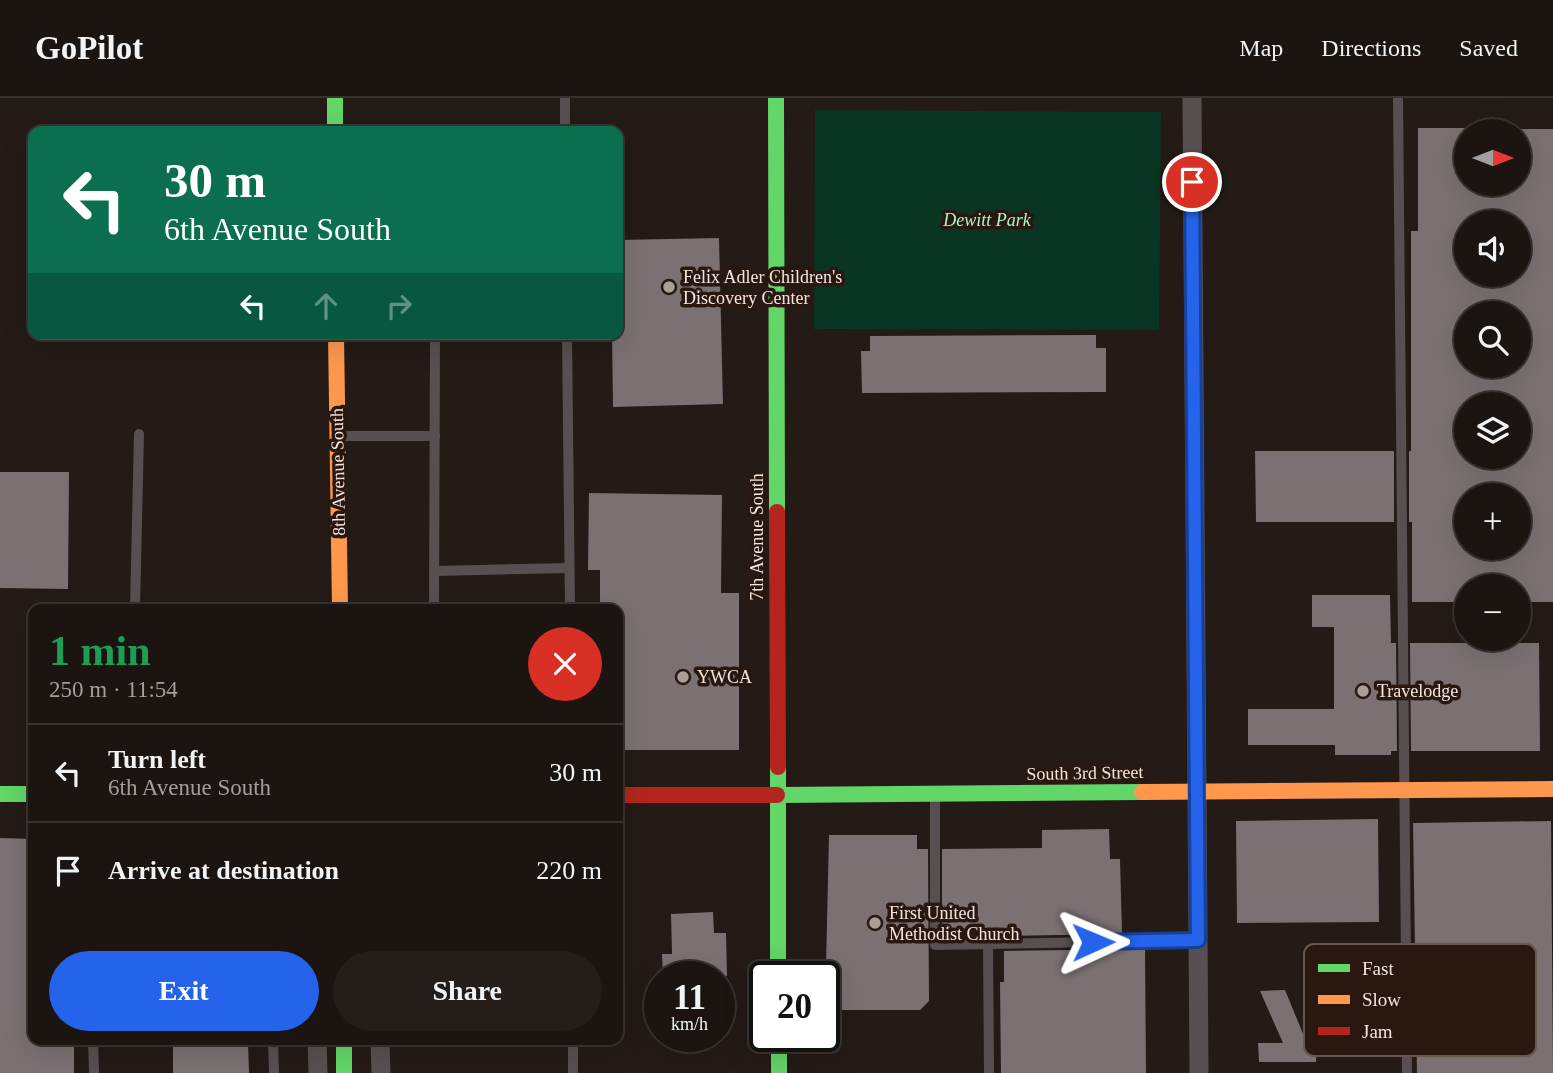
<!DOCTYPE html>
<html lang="en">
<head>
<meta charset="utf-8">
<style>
	body { margin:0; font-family:Georgia,serif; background:#241d19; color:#f1f3f6; height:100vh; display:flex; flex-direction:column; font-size:26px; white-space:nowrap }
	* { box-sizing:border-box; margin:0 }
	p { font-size:23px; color:#a09e9f }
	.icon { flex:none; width:38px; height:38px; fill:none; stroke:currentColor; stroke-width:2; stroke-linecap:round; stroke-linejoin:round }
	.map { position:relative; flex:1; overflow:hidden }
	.details { position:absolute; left:28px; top:506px; width:595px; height:441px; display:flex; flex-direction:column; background:#1b1410; border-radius:14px; box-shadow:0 7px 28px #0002,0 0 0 2px #393330 }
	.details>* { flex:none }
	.top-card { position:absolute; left:28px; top:28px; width:595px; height:214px; border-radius:14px; box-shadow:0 7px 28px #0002,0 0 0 2px #393330; background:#0b6e4f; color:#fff; overflow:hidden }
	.needle { width:46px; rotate:90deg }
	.controls { position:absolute; left:1454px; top:21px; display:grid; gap:14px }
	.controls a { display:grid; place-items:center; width:77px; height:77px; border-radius:50%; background:#1b1410; box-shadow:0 7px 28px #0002,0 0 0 2px #393330; font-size:35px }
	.speed { position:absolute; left:644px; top:863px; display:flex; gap:14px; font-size:35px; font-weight:700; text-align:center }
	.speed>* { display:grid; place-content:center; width:91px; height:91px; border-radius:50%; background:#1b1410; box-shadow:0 7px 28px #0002,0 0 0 2px #393330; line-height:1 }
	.speed small { font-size:18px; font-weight:400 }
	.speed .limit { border:4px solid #111; border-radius:10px; background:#fff; color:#111 }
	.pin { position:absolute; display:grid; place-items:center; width:60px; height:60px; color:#fff; margin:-30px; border:4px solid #fff; border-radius:50%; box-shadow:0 2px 7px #0007 }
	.me { position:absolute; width:77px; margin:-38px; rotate:89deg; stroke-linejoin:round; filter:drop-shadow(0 0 5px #0008) }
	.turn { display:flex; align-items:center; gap:24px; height:147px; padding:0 21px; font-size:32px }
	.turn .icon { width:91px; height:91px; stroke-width:2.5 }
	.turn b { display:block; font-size:49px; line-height:60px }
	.lanes { display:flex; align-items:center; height:66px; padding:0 21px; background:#0003; justify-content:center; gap:35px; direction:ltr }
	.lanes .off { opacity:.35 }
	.round { display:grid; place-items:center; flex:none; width:74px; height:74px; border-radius:37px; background:#241d19 }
	.overview { display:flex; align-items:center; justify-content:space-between; height:119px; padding:0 21px }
	h1 { font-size:42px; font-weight:800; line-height:52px; color:#1e9e55 }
	.action { display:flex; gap:14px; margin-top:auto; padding:14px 21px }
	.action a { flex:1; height:80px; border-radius:42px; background:#2563eb; color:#fff; font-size:28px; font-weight:800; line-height:80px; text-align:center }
	.action a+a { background:#241d19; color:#f1f3f6 }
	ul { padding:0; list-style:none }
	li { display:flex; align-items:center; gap:21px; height:98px; padding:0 21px; border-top:2px solid #393330 }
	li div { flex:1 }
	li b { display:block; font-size:26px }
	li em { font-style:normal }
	header { display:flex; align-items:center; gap:42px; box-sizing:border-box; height:98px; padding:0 35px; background:#1b1410; border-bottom:2px solid #393330 }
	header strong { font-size:33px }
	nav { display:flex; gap:38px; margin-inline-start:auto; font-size:24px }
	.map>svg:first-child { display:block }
	.green { fill:#0a3522 }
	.building { fill:#7b7172; fill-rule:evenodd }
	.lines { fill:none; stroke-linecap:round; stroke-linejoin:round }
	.lane { stroke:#584f51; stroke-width:10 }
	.street { stroke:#584f51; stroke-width:19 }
	.fast { stroke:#63d668; stroke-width:16 }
	.slow { stroke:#ff974d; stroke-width:16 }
	.jam { stroke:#b3261e; stroke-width:16 }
	.route-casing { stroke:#184099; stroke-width:18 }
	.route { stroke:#2563eb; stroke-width:12 }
	.poi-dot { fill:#aa9e99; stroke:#2a1810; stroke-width:2.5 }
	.labels { text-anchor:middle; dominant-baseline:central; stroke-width:7; stroke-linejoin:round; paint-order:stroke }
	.park-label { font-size:18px; font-style:italic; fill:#a6f7cb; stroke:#2a1810 }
	.poi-label { font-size:18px; fill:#f2e5e0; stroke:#2a1810; text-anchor:start }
	.street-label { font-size:18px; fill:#f2e5e0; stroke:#2a1810 }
	.key { fill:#2a1810; stroke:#66564e; stroke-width:2 }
	.key-label { font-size:19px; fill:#f2e5e0 }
</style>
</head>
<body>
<header>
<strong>GoPilot</strong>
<nav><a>Map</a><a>Directions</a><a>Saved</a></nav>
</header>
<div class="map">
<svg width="1553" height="975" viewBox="0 0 1553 975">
	<rect width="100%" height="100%" fill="#241a16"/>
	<polygon class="green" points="815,12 1161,14 1159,232 814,231"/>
	<g class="building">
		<path d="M1418 30H1466V86H1519V31H1553V504H1519V488H1466V504H1412V424H1409V353H1411V133H1418ZM1466 124H1519V177H1466ZM1466 215H1519V268H1466ZM1466 306H1519V359H1466ZM1466 397H1519V450H1466Z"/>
		<polygon points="719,140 723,306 613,309 612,236 618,236 618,142"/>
		<polygon points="1096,237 1096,250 1106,250 1106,294 862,295 861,253 870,253 870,238"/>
		<polygon points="1255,353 1394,353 1394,424 1256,424"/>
		<polygon points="0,374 69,374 68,491 0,490"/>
		<polygon points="589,395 722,397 721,495 739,495 739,652 618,652 618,511 600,511 600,472 588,472"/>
		<polygon points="1312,497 1390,497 1391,545 1396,545 1397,653 1391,653 1391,657 1335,657 1335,647 1248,647 1248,611 1334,611 1334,529 1312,529"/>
		<polygon points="1410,545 1539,545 1540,653 1411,653"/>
		<polygon points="1378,721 1379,824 1237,825 1236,723"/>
		<polygon points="1551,723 1553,975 1417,975 1413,725"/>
		<polygon points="1109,731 1110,761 1120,761 1122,836 1004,838 1004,832 942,832 942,751 1042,750 1042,732"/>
		<polygon points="829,737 917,737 917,751 928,751 929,903 920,912 825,912"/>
		<polygon points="0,740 33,741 33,942 74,942 74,975 0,975"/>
		<polygon points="713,814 714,835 726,835 727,878 663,878 662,856 672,856 671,816"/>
		<polygon points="1145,851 1146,975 1001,975 1000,884 1004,884 1004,853"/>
		<polygon points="1285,892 1306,943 1317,942 1316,964 1259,964 1258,945 1283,945 1260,893"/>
		<polygon points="173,942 248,942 249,975 173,975"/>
	</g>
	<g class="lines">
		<g class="lane">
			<polyline points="1398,0 1407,975"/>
			<polyline points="565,33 565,0"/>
			<polyline points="567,236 570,511"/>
			<polyline points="344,338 435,338"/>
			<polyline points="434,473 569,470"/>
			<polyline points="135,511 139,336"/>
			<polyline points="434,511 435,236"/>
			<polyline points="935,696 935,847 1198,842"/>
			<polyline points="988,846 989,975"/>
			<polyline points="93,942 94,975"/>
			<polyline points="273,942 274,975"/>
			<polyline points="573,942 573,975"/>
		</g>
		<g class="street">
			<polyline points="1192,0 1199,975"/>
			<polyline points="317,942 318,975"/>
			<polyline points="380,942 381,975"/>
		</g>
		<g class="fast">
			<polyline points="335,0 335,33"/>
			<polyline points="776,0 777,414"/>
			<polyline points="778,669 778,878"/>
			<polyline points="0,696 33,696"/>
			<polyline points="777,697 1142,694"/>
			<polyline points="779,938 779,975"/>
			<polyline points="344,942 344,975"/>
		</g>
		<g class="slow">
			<polyline points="336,236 340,511"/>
			<polyline points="1142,694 1553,691"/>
		</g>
		<g class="jam">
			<polyline points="777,414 778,669"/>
			<polyline points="618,697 777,697"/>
		</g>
	</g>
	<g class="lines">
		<defs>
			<polyline id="route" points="1093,844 1198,842 1192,84"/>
		</defs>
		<use href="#route" class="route-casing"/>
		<use href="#route" class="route"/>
	</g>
	<g class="poi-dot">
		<circle cx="669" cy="189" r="7"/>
		<circle cx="683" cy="579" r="7"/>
		<circle cx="1363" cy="593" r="7"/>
		<circle cx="875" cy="825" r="7"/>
	</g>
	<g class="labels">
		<g class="park-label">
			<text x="987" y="122">Dewitt Park</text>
		</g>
		<g class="poi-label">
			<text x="683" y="179">Felix Adler Children's<tspan x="683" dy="21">Discovery Center</tspan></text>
			<text x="697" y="579">YWCA</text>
			<text x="1377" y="593">Travelodge</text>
			<text x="889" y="815">First United<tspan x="889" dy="21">Methodist Church</tspan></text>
		</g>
		<g class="street-label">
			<text transform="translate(338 374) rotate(-91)">8th Avenue South</text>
			<text transform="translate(757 439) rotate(-90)">7th Avenue South</text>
			<text transform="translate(1085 675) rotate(-1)">South 3rd Street</text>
		</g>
	</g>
	<rect x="1304" y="846" width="232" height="112" rx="10" class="key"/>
	<rect x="1318" y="866" width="32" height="8" fill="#63d668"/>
	<rect x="1318" y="897" width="32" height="9" fill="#ff974d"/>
	<rect x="1318" y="929" width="32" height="8" fill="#b3261e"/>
	<g class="key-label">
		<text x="1362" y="877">Fast</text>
		<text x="1362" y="908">Slow</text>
		<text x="1362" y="940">Jam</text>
	</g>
</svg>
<div class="controls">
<a><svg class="needle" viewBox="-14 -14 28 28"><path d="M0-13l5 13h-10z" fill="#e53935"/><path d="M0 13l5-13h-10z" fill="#a09e9f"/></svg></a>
<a><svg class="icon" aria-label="sound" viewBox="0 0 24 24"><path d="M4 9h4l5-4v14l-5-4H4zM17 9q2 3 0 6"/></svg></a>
<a><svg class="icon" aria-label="search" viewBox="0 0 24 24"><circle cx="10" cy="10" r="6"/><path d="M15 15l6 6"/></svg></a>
<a><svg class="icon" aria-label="layers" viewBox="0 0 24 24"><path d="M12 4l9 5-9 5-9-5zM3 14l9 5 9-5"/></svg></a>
<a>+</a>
<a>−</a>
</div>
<div class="speed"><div>11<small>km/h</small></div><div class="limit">20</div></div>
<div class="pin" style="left:1192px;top:84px;background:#d93025"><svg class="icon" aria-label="arrive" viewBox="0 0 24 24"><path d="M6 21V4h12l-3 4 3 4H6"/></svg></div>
<svg class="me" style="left:1093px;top:844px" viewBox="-20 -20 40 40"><path d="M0-17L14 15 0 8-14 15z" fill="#2563eb" stroke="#fff" stroke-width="4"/></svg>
<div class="top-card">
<div class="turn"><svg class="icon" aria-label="left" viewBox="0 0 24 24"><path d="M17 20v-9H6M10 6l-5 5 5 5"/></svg><div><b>30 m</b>6th Avenue South</div></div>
<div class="lanes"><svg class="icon" aria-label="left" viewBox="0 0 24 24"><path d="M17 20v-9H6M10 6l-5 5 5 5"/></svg><svg class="icon off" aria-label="ahead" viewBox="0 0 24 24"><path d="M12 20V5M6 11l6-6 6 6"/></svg><svg class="icon off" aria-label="right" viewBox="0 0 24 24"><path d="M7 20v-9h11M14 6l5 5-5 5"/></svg></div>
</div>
<section class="details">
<div class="overview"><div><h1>1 min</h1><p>250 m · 11:54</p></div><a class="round" style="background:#d93025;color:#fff"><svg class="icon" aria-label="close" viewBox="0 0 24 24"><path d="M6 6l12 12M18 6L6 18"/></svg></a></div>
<ul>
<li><svg class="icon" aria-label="left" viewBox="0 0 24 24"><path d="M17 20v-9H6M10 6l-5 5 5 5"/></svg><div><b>Turn left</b><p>6th Avenue South</p></div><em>30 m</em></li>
<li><svg class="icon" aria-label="arrive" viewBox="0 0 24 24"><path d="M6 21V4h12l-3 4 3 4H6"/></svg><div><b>Arrive at destination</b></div><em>220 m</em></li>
</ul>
<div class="action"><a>Exit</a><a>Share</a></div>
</section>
</div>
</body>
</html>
